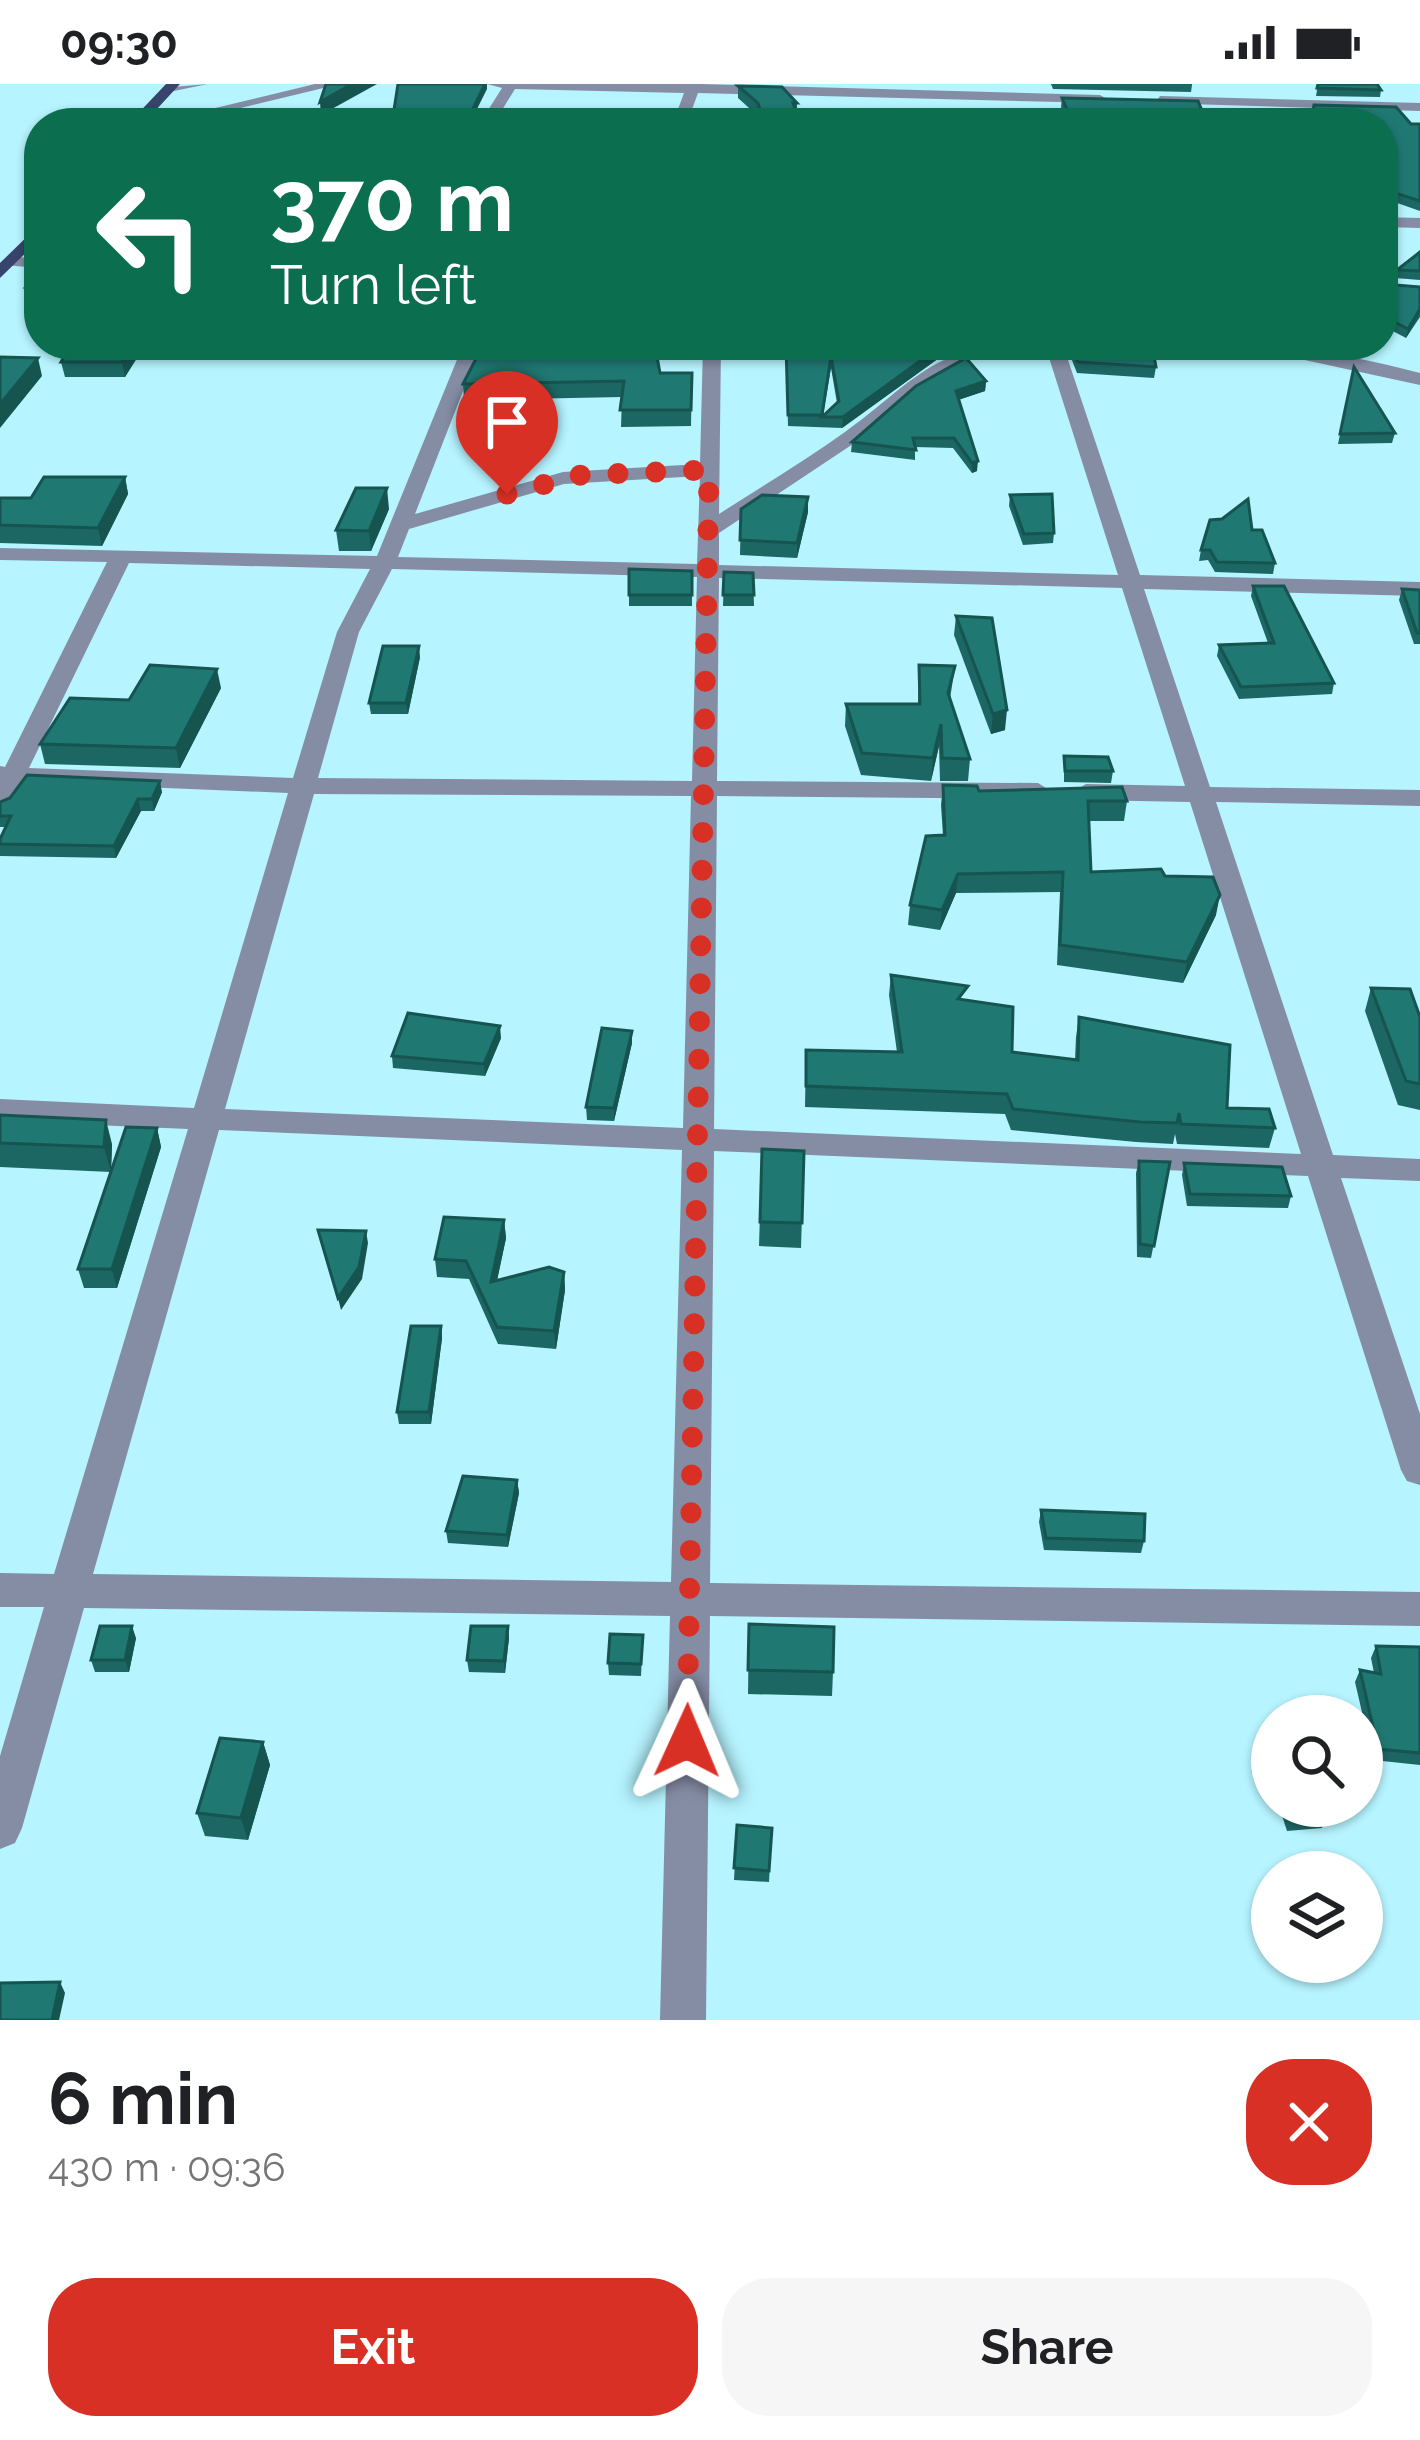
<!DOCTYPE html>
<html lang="en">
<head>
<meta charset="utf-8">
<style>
	body { margin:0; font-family:Raleway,sans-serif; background:#f6f6f6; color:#202124; height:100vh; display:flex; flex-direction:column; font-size:45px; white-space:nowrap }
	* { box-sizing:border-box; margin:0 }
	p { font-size:39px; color:#757577 }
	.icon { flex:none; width:66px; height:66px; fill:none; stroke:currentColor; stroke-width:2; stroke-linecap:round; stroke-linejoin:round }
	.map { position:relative; height:1936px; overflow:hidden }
	.sheet { display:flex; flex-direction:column; background:#fff; flex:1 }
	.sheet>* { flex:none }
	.guide { position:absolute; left:24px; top:24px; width:1374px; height:252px; border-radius:48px; box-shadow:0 3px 9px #0004; background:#0b6e4f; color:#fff; overflow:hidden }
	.buttons { position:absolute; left:1251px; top:1611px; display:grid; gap:24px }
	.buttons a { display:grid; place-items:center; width:132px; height:132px; border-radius:50%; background:#fff; box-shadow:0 3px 9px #0004; font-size:60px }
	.pin { position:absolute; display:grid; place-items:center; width:102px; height:102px; color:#fff; margin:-123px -51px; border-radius:50% 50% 50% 0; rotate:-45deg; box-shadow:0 0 12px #0007 }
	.pin .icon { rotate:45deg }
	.me { position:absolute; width:132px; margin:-66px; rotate:1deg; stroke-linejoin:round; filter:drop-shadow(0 0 9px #0008) }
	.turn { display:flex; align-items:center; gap:42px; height:252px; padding:0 48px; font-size:54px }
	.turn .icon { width:156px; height:156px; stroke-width:2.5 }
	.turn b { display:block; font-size:84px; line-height:102px }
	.round { display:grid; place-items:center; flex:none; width:126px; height:126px; border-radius:48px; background:#f6f6f6 }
	.summary { display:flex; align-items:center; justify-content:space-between; height:204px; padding:0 48px }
	h1 { font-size:72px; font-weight:700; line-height:90px }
	.button { display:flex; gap:24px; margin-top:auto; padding:24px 48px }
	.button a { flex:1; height:138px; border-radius:48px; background:#d93025; color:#fff; font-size:48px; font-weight:700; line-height:138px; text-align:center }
	.button a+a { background:#f6f6f6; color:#202124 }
	.status { display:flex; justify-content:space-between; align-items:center; height:84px; padding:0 60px; background:#fff; direction:ltr }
	.status svg { height:33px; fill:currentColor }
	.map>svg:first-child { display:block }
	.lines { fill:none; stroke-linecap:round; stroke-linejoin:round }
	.minor { fill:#858da5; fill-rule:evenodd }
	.major { fill:#38446b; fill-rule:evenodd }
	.wall { fill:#1c6763; fill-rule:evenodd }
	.shaded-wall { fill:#165450 }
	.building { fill:#207873; stroke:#165450; stroke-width:3 }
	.route { stroke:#d93025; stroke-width:21; stroke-dasharray:0 37.8 }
</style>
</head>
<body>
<div class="status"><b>09:30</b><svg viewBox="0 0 49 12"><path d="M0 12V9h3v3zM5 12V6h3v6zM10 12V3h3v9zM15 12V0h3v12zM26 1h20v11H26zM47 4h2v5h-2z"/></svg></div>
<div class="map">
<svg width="1420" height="1936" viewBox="0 0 1420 1936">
	<rect width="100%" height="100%" fill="#b6f4ff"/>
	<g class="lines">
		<g class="minor">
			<polygon points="208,0 169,8 162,4"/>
			<polygon points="315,0 340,0 179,39 153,39"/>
			<polygon points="487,0 701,0 1100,11 1107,15 1100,19 698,9 687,39 673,39 684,9 515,5 494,39 480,39 502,4"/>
			<polygon points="1160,12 1420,19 1420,27 1155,19"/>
			<polygon points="1383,133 1420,134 1420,144 1383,143"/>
			<polygon points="10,173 39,174 39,184 4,181 2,178"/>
			<path d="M463 261H481L415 430 563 388 700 380 703 261H721L719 430C761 403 804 377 845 348 904 306 934 261 1014 261L967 277 913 308 862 354 719 449V481L1118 491 1045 261H1063L1140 491 1420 498V512L1144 505 1210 703 1420 706V722L1216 718 1333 1071 1420 1075V1097L1341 1094 1420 1330V1401L1407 1397 1401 1386 1308 1092 714 1067 710 1499 1420 1508V1542L710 1532 706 1936H660L670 1532 84 1524 22 1744 15 1759 0 1765V1672L44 1523H0V1489L54 1490 188 1045 0 1037V1015L194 1024 288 709 22 698 9 723 0 726V682L5 683 107 478 0 476V464L377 472ZM700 392 697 480 398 473 409 445 564 400ZM129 479 370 485 337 548 293 694 29 684ZM392 485 697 493 692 697 318 694 359 548ZM719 494 1122 504 1185 702 1086 700 1073 708 1086 716 1190 718 1301 1070 714 1045 717 712 1038 715 1051 707 1038 699 717 697ZM314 710 691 712 683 1044 225 1025ZM219 1046 682 1066 671 1498 93 1490Z"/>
			<path d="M1235 261C1299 261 1358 273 1420 289V301Z"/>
		</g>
		<g class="major">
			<polygon points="166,0 180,0 144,39 129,39"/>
			<polygon points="39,141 39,156 0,194 0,179"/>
		</g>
	</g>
	<g class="wall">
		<polygon points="1051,0 1192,0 1192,1 1191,8 1053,5"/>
		<polygon points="1318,0 1381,6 1380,13 1316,12"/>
		<polygon points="738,2 797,19 797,29 801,39 760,39 758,32 738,14"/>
		<polygon points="1062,14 1207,39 1068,39 1061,23"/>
		<polygon points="1383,39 1420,40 1420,127 1383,114"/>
		<polygon points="1420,168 1420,196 1395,194 1397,186"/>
		<polygon points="39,189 39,217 29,217 26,203"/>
		<polygon points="1383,200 1420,203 1420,233 1406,254 1387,244"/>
		<polygon points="71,261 145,261 125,293 65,293 61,278"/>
		<polygon points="483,261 646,261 660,289 692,289 691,342 621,343 622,313 464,316 463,300"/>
		<path d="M786 261H988L939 274 842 344 788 342ZM831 284 837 319 823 331Z"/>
		<polygon points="1066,261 1152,261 1156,283 1154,294 1077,289"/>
		<polygon points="1354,283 1395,349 1392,359 1338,360"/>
		<polygon points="986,297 985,307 958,316 977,387 972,389 953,364 915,363 915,376 851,368 852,358"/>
		<polygon points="125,393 128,410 102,462 0,459 0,414 31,414"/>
		<polygon points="1010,411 1054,449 1053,459 1023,461 1009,422"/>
		<polygon points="389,425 371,467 339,467 336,446"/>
		<polygon points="741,425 808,428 797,474 740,471"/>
		<polygon points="1252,446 1275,479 1273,490 1215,488 1208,476 1199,477 1201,466"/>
		<polygon points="629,485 692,487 692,522 629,522"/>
		<polygon points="724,488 753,489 754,522 723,522"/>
		<polygon points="1253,502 1334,599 1332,610 1239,615 1217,572 1219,561 1268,559 1251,512"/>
		<polygon points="1402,505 1420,506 1420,560 1414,560 1399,516"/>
		<polygon points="956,532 1005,646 991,650 954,551"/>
		<polygon points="420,573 408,630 371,630 369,619"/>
		<polygon points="919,581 955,582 950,615 970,675 968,697 940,697 939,662 931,697 861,691 845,642 846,620 918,620"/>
		<polygon points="221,604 180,684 45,680 40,660 129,616"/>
		<polygon points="1064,672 1113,687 1111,699 1064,698"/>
		<polygon points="943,701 979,707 1127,717 1124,737 1089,737 1091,788 1165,792 1216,831 1183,899 1057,881 1060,808 956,809 940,846 908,841 910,821 943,752 941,721"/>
		<polygon points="162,708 154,727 141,727 116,774 0,772 0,755 6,743 0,743 0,718"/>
		<polygon points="891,891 966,916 1012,968 1075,976 1076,953 1079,933 1227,1024 1275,1044 1269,1064 1177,1060 1175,1050 1173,1060 1136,1058 1011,1046 1005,1030 805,1023 806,966 897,968 889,911"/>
		<polygon points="1371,904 1420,933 1420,1026 1398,1021 1365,927"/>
		<polygon points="632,947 632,959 614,1037 587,1036 586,1023"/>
		<polygon points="501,954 485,992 393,984 392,972"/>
		<polygon points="0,1031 112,1060 111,1087 157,1044 161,1063 117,1204 84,1204 78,1185 111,1088 0,1083"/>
		<polygon points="762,1065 804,1067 801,1164 759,1162"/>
		<polygon points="1139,1077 1170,1078 1151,1174 1137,1173 1136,1089"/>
		<polygon points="1184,1079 1291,1112 1288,1124 1187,1122 1182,1091"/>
		<polygon points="504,1136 506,1154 497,1196 564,1188 565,1206 556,1265 498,1260 469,1195 437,1193 435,1175"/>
		<polygon points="441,1242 442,1254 431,1340 399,1340 397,1328"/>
		<polygon points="517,1396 519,1409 508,1463 448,1459 446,1447"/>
		<polygon points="1041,1426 1144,1457 1141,1469 1044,1466 1039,1438"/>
		<polygon points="749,1540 833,1588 832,1612 748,1610"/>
		<polygon points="508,1542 509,1554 505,1589 469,1588 467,1576"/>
		<polygon points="643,1551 641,1592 609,1591 608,1579"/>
		<polygon points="136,1554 129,1588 95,1588 91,1576"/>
		<polygon points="1376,1562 1420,1563 1420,1681 1373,1676 1355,1598 1360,1586 1374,1589 1371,1574"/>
		<polygon points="263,1658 270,1681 248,1756 205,1752 197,1729"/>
		<polygon points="1266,1659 1272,1659 1272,1701 1262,1671"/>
		<polygon points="1279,1722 1323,1722 1326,1732 1322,1744 1287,1747"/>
		<polygon points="737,1741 772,1744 769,1798 734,1796"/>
	</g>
	<g class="shaded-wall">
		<polygon points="352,0 377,0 321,31 320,18"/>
		<polygon points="485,0 487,0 487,5 470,39 466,39"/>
		<polygon points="1420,225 1418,233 1406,254 1408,245"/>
		<polygon points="133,261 145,261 125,293 122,278"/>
		<polygon points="946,261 988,261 939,274 842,344 843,333 939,263"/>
		<polygon points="38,274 42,292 0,344 0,320"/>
		<polygon points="986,297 985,307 955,317 956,307"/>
		<polygon points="978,377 977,387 972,389 972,379"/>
		<polygon points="125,393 128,410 102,462 98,444"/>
		<polygon points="387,404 389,425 371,467 369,447"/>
		<polygon points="808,413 808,428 797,474 797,459"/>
		<polygon points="419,562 420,573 408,630 406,619"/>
		<polygon points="217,585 221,604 180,684 176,664"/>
		<polygon points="1007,626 1005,646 991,650 993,630"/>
		<polygon points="941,640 939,662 931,697 933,674"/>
		<polygon points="160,697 162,708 154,727 152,715"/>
		<polygon points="138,715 141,727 116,774 114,762"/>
		<polygon points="958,790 956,809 940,846 942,826"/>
		<polygon points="1220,811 1216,831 1183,899 1187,878"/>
		<polygon points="500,942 501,954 485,992 484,980"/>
		<polygon points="632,947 632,959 614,1037 614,1024"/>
		<polygon points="106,1036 112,1060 111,1088 104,1063"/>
		<polygon points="157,1044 161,1063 117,1204 112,1185"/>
		<polygon points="504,1136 506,1154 493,1216 491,1198"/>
		<polygon points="366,1147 368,1159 362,1195 341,1226 338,1214"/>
		<polygon points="564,1188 565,1206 556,1265 554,1247"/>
		<polygon points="441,1242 442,1254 431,1340 429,1328"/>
		<polygon points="517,1396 519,1409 508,1463 507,1451"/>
		<polygon points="132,1542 136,1554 129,1588 125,1576"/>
		<polygon points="508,1542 509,1554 505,1589 504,1577"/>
		<polygon points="263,1658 270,1681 248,1756 241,1734"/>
		<polygon points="60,1898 65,1909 59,1936 52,1936"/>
	</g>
	<g class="building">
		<polygon points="326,0 352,0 320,18"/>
		<polygon points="398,0 485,0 466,39 392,39"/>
		<polygon points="1318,0 1377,0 1381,6 1317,4"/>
		<polygon points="738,2 782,3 797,19 793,19 801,39 764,39 758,19"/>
		<polygon points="1062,14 1198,17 1207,39 1073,39"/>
		<polygon points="1314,21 1396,23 1411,40 1420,40 1420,117 1383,105 1383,39 1311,39"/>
		<polygon points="1420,168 1420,187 1397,186"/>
		<polygon points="39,189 39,203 26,203"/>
		<polygon points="1383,200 1420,203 1420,225 1408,245 1389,235 1383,236"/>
		<polygon points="71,261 133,261 122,278 61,278"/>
		<polygon points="483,261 655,262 660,289 692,289 691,326 620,326 624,297 463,300"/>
		<polygon points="786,261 946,261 939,263 843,333 822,333 839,317 831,273 822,331 788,331"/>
		<polygon points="1071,261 1152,261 1156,283 1078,278"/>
		<polygon points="0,273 38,274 0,320"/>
		<polygon points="966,274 986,297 956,307 978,377 972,379 954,354 913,354 916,366 852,358 916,302"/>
		<polygon points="1354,283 1395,349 1340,350"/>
		<polygon points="44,393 125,393 98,444 0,441 0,414 31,414"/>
		<polygon points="356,404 387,404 369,447 336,446"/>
		<polygon points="1052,410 1054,449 1024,450 1010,411"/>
		<polygon points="762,411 808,413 797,459 740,456 741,425"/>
		<polygon points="1248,415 1252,446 1262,446 1275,479 1217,478 1210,466 1201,466 1210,436 1222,435"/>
		<polygon points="629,485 692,487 692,511 629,511"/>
		<polygon points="724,488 753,489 754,511 723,511"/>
		<polygon points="1253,502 1284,502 1334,599 1241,603 1219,561 1274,559"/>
		<polygon points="1402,505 1420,506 1420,549 1417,549"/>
		<polygon points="956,532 992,534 1007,626 993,630"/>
		<polygon points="383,562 419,562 406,619 369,619"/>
		<polygon points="150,581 217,585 176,664 40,660 70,614 129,616"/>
		<polygon points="919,581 955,582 948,609 970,675 942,674 941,640 933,674 862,669 846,620 920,620"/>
		<polygon points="1064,672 1108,673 1113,687 1065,687"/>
		<polygon points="27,691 160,697 152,715 138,715 114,762 0,760 0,755 11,732 0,732 0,718 10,714"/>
		<polygon points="943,701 977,702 979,707 1122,703 1127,717 1088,717 1091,788 1161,785 1165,792 1213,793 1220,811 1187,878 1060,861 1063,788 958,790 942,826 910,821 926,752 945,751"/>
		<polygon points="891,891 968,902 958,915 1013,923 1012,968 1078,976 1079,933 1230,961 1227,1024 1269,1025 1275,1044 1181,1040 1179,1029 1177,1039 1140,1038 1013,1025 1007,1010 806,1002 806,966 902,968"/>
		<polygon points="1371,904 1410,905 1420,933 1420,1000 1406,997"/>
		<polygon points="408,929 500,942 484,980 392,972"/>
		<polygon points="602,944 632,947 614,1024 586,1023"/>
		<polygon points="0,1031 106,1036 104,1063 0,1059"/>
		<polygon points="126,1043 157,1044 112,1185 78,1185"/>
		<polygon points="762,1065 804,1067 802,1139 760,1138"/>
		<polygon points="1139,1077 1170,1078 1154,1162 1140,1160"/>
		<polygon points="1184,1079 1282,1083 1291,1112 1190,1110"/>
		<polygon points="444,1133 504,1136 491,1198 549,1183 564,1188 554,1247 497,1243 466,1177 435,1175"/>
		<polygon points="318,1146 366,1147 359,1183 338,1214"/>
		<polygon points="411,1242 441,1242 429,1328 397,1328"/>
		<polygon points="463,1392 517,1396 507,1451 446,1447"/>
		<polygon points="1041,1426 1145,1430 1144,1457 1046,1454"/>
		<polygon points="749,1540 834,1543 833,1588 748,1586"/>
		<polygon points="100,1542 132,1542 125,1576 91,1576"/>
		<polygon points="471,1542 508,1542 504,1577 467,1576"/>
		<polygon points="610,1550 643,1551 641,1580 608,1579"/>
		<polygon points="1376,1562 1420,1563 1420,1669 1378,1665 1360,1586 1381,1590"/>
		<polygon points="220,1654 263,1658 241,1734 197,1729"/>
		<polygon points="1266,1659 1272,1659 1272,1677"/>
		<polygon points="1287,1722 1323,1722 1326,1732 1292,1735"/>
		<polygon points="737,1741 772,1744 769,1787 734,1784"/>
		<polygon points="60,1898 52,1936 0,1936 0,1899"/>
	</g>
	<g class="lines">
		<polyline class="route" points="507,410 581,391 709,386 687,1657"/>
	</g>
</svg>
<div class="buttons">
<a><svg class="icon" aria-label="search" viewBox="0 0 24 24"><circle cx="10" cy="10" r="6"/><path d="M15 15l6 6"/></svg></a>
<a><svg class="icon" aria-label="layers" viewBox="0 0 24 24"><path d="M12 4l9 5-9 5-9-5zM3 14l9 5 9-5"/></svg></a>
</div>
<div class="pin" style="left:507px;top:410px;background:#d93025"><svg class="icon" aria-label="arrive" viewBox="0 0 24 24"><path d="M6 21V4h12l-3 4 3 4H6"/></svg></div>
<svg class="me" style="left:687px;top:1657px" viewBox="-20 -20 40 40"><path d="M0-17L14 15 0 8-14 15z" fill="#d93025" stroke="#fff" stroke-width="4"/></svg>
<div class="guide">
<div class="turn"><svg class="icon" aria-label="left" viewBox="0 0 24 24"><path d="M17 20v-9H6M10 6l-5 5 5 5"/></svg><div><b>370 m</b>Turn left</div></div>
</div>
</div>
<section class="sheet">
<div class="summary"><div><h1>6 min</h1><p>430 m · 09:36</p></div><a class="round" style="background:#d93025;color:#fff"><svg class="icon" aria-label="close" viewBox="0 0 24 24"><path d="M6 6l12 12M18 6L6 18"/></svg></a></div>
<div class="button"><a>Exit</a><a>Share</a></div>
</section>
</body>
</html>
